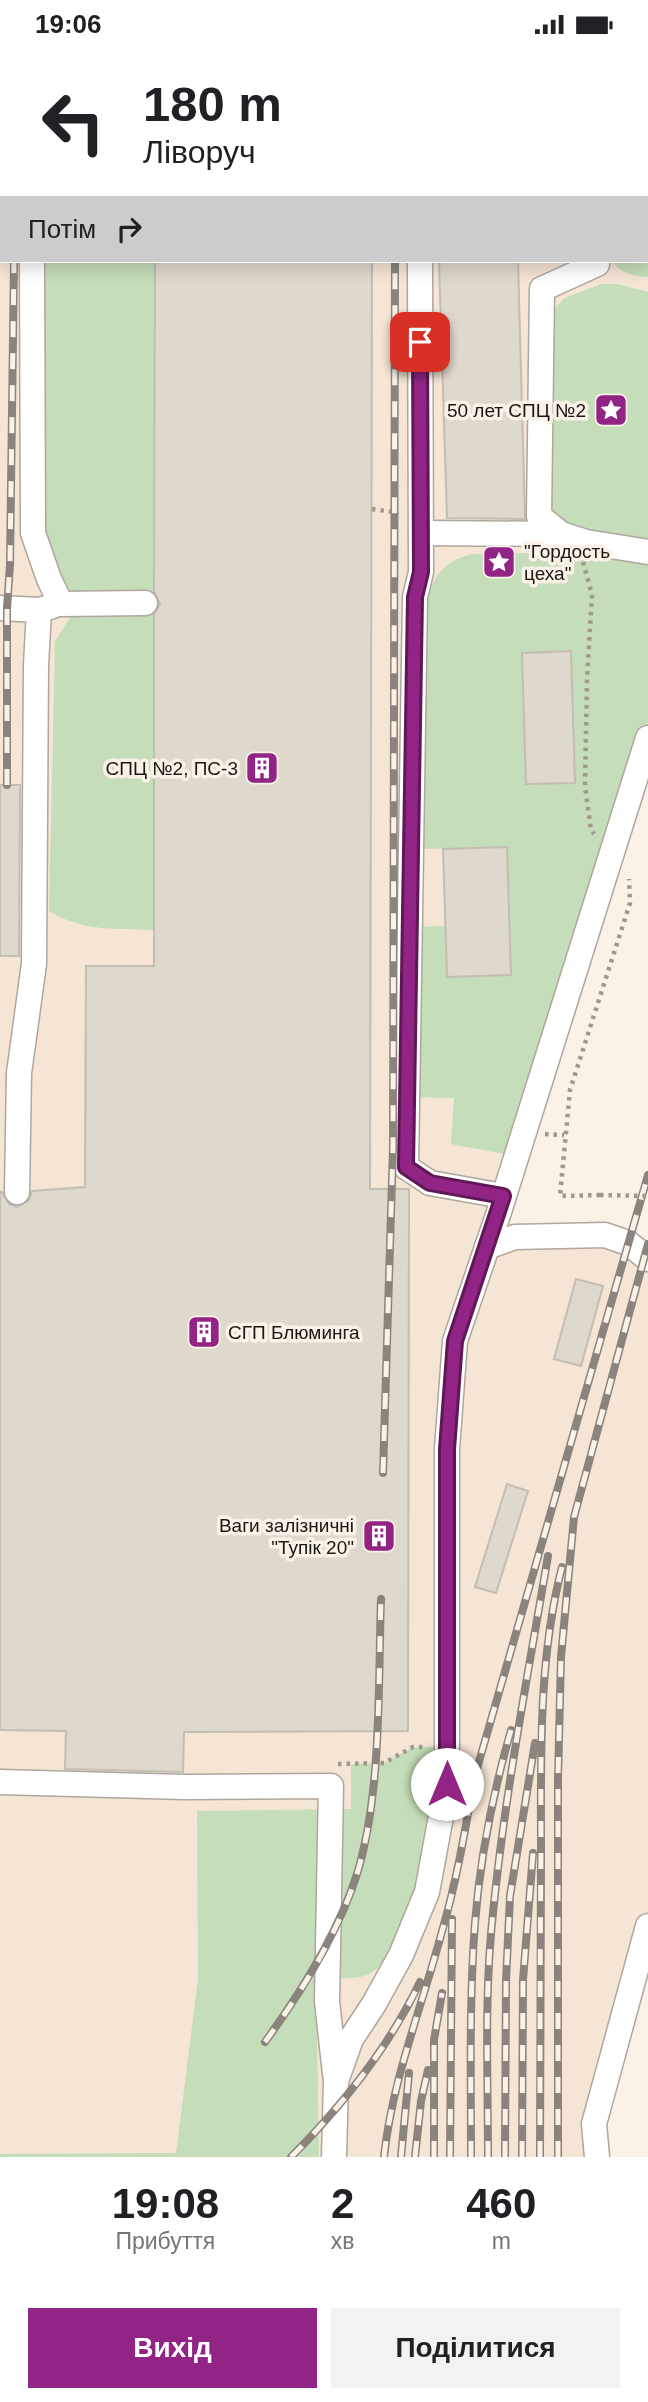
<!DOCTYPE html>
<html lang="uk">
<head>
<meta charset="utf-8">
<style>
	body { margin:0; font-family:Arial,sans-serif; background:#f2f2f2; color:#202124; height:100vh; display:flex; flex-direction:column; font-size:26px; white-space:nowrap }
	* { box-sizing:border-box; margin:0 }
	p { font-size:23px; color:#757577 }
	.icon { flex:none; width:38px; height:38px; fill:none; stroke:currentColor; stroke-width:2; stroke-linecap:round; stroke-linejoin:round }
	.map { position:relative; height:2108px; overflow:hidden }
	.drawer { display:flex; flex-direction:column; background:#fff; flex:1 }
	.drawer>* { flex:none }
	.guide { position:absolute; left:0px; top:0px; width:649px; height:214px; box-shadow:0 4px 18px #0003; background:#fff; color:#202124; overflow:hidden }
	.pin { position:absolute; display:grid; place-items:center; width:60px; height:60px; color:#fff; margin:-30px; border-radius:14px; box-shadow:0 4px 10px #0006 }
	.me { position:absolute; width:77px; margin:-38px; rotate:0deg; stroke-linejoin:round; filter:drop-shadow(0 0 5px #0008) }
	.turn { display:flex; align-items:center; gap:24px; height:147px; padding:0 28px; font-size:32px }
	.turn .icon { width:91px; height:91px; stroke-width:2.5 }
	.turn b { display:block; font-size:49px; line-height:60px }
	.then { display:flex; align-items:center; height:66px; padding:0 28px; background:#0003; gap:14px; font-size:26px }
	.eta { display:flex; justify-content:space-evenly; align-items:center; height:119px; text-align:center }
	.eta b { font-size:42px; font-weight:600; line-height:49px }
	.action { display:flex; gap:14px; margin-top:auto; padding:14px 28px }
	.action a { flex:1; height:80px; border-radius:0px; background:#922485; color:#fff; font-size:28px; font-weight:600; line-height:80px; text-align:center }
	.action a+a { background:#f2f2f2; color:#202124 }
	.status { display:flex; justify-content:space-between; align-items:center; height:49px; padding:0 35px; background:#fff; direction:ltr }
	.status svg { height:19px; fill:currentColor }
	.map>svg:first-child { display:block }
	.built { fill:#f4e5d5; fill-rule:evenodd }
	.green { fill:#c5ddb8 }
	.building { fill:#dfd8cd; stroke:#c3bdb2; stroke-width:2 }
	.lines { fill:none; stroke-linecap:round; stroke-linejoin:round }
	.minor-casing { stroke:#afa69d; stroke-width:27 }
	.path { stroke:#9f9891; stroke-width:4.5; stroke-dasharray:3.5 5; stroke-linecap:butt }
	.minor { stroke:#fff; stroke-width:24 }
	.rail-casing { stroke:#8a847d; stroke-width:8 }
	.rail { stroke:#faf1e7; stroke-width:5; stroke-dasharray:16; stroke-linecap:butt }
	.path-bridge { stroke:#9f9891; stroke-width:4.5; stroke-dasharray:3.5 5; stroke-linecap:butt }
	.route-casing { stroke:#5f1756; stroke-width:18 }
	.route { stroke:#922485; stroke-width:12 }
	.labels { text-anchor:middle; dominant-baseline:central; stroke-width:7; stroke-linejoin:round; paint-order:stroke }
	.poi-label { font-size:19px; fill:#1b1814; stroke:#faf1e7; text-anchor:end }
</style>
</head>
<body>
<div class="status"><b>19:06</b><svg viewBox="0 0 49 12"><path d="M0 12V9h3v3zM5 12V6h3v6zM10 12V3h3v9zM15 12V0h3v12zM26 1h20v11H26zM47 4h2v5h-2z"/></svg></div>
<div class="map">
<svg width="648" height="2108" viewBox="0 0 648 2108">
	<rect width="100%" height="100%" fill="#faf1e7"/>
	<path class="built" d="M0 0H648V689L488 1197 579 1187 648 1210V1877L590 2108H0ZM2 2H648V212H2Z"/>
	<g class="green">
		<rect x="32" y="0" width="123" height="2"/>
		<path d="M505 0H648V228C632 227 622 225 612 212H648V2Z"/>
		<path d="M32 212H155L154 881C114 879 84 883 49 862L55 592 72 566 61 555 33 484Z"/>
		<polygon points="601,235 617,235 648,243 648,496 570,481 549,460 553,261 565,249"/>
		<path d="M472 505C522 505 603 498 648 515V689L516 1107 451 1095 454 1049 411 1048 413 878 445 877 447 928 511 925 507 798 420 800 425 559C432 529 440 514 472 505Z"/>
		<path d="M413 1698H438C438 1710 439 1723 438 1736 436 1773 405 1909 369 1925 354 1932 332 1928 316 1929L319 2108H0V2105L176 2104 198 1930 197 1762 351 1760V1715L384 1714Z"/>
	</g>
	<g class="building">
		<polygon points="155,212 372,212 370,1140 409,1140 408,1682 184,1683 183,1723 65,1720 66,1682 0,1681 0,1143 2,1143 9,1155 17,1158 29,1151 32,1142 85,1138 86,917 154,917 154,565 160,555 154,543"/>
		<polygon points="439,212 518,212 525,470 447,469"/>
		<polygon points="571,602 575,734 526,735 522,604"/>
		<polygon points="0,736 20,736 19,907 0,907"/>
		<polygon points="507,798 511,926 447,928 443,800"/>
		<polygon points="576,1230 603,1237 581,1317 554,1310"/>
		<polygon points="507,1435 528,1442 496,1544 475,1538"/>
	</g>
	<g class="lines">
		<defs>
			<g id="minor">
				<polyline points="32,0 32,2"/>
				<polyline points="32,212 33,484 49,530 61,555 145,554"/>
				<polyline points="420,212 421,523 415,548 406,1118 430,1134 503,1147"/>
				<polyline points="597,212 597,215 542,240 539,467 561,485 586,493 648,503"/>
				<polyline points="421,484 561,485"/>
				<polyline points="0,559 39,561 53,557"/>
				<polyline points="17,1143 19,1024 34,915 36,616 39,561"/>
				<polyline points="487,1198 515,1188 605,1186 628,1194 648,1210"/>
				<polyline points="0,1733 185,1738 331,1737 327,1952 335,2025"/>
				<polyline points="334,2108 336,2032 351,1990 374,1955 401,1906 427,1843 447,1735 447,1400 455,1292 499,1163 648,689"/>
				<polyline points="597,2108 594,2075 648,1877"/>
			</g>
		</defs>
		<use href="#minor" class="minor-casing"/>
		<g class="path">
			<polyline points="372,460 394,463 398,466"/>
			<polyline points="583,513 592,546 587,630 585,737 591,781 594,785"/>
			<polyline points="545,1085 564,1086"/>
			<polyline points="600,1146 560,1147 570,1041 630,854 629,830"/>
			<polyline points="338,1715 384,1714 413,1698 427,1698"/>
		</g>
		<use href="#minor" class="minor"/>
		<defs>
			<g id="rail">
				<polyline points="15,2 15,0"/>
				<polyline points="396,2 396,0"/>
				<polyline points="0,71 2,64"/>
				<polyline points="7,736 7,559 10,515 14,212"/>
				<polyline points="383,1424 393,1099 395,212"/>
				<path d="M265 1993C302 1942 338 1885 357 1825 382 1743 378 1636 381 1550"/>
				<path d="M291 2108C342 2057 389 1998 420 1933"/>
				<path d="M384 2108C392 2032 421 1960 441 1886 456 1835 465 1783 474 1730L648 1126"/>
				<polyline points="401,2108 409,2024"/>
				<polyline points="415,2108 421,2052 428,2021"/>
				<polyline points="434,2108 434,1991 442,1944"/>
				<polyline points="450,2108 452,1870"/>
				<path d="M471 2108C471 2030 469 1952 475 1874 480 1809 493 1744 511 1681"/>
				<path d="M488 2108C488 2027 484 1945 493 1864 505 1744 528 1625 548 1507"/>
				<polyline points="505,2108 506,1932 510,1847 535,1694"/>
				<polyline points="522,2108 523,1931 533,1804"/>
				<path d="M540 2108C540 2007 540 1906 541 1804 541 1709 538 1611 562 1518"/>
				<polyline points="558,2108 558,1730 561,1608 574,1468 648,1195"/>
			</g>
		</defs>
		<use href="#rail" class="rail-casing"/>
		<use href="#rail" class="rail"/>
		<polyline class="path-bridge" points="600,1146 648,1147"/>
	</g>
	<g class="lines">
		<defs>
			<polyline id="route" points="420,293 421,523 415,548 406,1118 430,1134 503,1147 455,1292 447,1400 447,1735"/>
		</defs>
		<use href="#route" class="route-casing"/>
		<use href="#route" class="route"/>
	</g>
	<defs>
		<symbol id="sight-square" viewBox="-11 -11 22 22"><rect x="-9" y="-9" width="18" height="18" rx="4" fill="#922485" stroke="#faf1e7"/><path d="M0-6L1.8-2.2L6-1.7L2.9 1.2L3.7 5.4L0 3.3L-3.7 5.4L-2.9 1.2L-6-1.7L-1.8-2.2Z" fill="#fff"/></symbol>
		<symbol id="building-square" viewBox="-11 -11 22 22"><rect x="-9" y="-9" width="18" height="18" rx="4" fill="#922485" stroke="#faf1e7"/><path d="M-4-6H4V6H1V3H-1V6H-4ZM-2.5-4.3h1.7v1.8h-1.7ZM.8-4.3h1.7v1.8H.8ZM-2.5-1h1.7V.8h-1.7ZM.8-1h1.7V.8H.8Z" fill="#fff"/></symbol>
	</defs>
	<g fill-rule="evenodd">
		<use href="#sight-square" x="592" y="342" width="38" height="38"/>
		<use href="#sight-square" x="480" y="494" width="38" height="38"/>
		<use href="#building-square" x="243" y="700" width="38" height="38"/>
		<use href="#building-square" x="185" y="1264" width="38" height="38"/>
		<use href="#building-square" x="360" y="1468" width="38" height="38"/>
	</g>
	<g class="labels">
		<g class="poi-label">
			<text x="586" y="361">50 лет СПЦ №2</text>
			<text x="524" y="502" text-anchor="start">"Гордость<tspan x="524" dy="22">цеха"</tspan></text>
			<text x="238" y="719">СПЦ №2, ПС-3</text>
			<text x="228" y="1283" text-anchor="start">СГП Блюминга</text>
			<text x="354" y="1476">Ваги залізничні<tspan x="354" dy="22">"Тупік 20"</tspan></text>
		</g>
	</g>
</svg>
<div class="pin" style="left:420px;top:293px;background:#d93025"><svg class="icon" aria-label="arrive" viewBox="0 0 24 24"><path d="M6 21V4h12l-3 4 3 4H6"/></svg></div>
<svg class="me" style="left:447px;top:1735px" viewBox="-20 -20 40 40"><circle r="19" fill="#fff"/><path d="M0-13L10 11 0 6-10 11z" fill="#922485"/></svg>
<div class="guide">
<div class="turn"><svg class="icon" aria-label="left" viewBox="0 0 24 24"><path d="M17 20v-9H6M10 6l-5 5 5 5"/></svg><div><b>180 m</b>Ліворуч</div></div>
<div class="then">Потім<svg class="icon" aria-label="right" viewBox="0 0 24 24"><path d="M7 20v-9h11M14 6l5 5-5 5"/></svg></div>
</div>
</div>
<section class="drawer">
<div class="eta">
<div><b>19:08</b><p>Прибуття</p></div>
<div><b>2</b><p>хв</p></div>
<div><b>460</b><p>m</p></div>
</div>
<div class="action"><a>Вихід</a><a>Поділитися</a></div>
</section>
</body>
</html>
